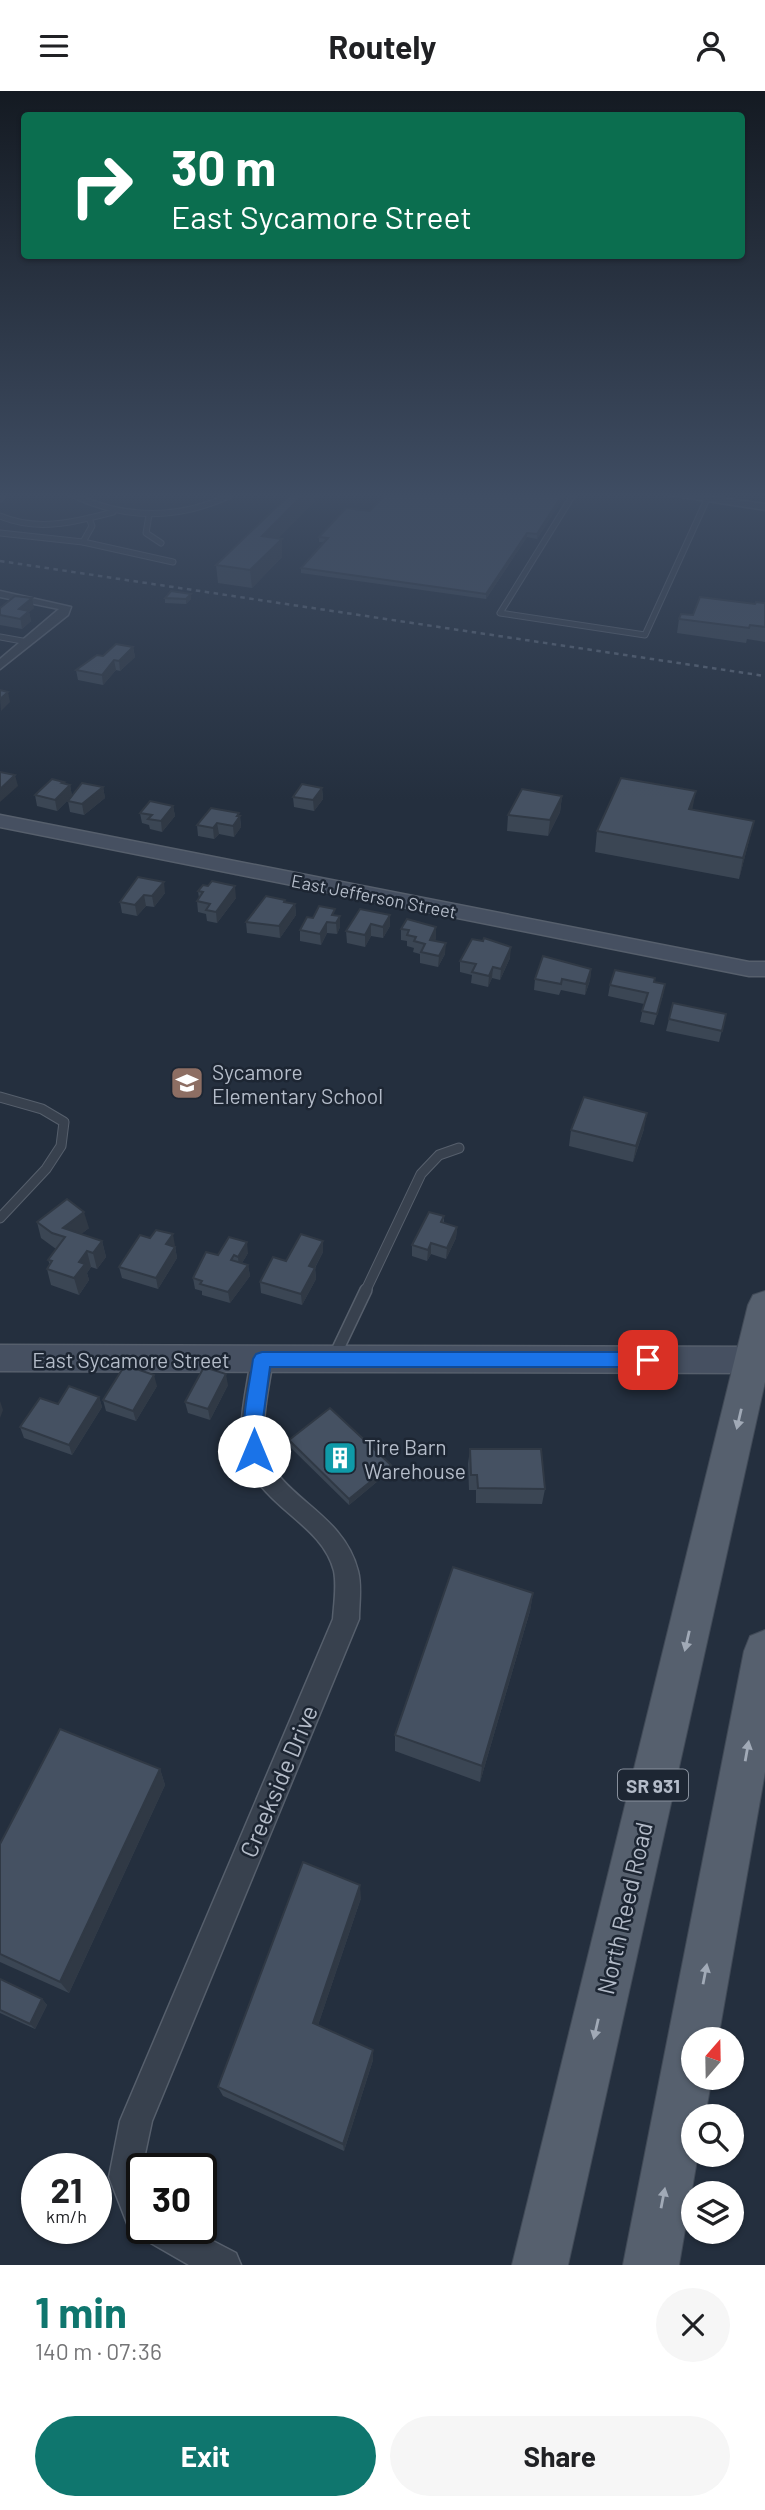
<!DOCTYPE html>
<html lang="en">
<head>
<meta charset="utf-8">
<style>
	body { margin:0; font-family:Barlow,sans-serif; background:#f6f6f6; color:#202124; height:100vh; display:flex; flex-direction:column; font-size:26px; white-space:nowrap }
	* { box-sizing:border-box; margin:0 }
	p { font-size:23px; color:#757577 }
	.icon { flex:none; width:38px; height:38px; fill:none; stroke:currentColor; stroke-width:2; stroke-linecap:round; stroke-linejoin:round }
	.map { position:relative; height:2174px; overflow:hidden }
	.details { display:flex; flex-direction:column; background:#fff; flex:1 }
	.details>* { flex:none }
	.top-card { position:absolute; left:21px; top:21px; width:724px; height:147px; border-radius:7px; box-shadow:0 2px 5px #0004; background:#0b6e4f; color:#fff; overflow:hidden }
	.needle { width:46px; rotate:20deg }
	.fabs { position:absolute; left:681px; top:1936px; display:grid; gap:14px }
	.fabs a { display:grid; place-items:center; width:63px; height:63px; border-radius:50%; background:#fff; box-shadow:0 2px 5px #0004; font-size:35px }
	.speed { position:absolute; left:21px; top:2062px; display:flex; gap:14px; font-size:35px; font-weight:700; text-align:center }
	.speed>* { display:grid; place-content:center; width:91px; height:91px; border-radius:50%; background:#fff; box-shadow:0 2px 5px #0004; line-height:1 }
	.speed small { font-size:18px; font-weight:400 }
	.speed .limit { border:4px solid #111; border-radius:10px; background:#fff; color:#111 }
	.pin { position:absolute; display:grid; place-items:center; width:60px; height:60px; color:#fff; margin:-30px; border-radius:14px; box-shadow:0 4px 10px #0006 }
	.me { position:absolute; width:77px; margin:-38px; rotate:0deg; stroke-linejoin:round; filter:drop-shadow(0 0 5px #0008) }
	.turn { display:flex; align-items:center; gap:24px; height:147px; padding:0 35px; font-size:32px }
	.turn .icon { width:91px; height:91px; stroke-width:2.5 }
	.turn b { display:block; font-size:49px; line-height:60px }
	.round { display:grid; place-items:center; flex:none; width:74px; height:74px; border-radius:37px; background:#f6f6f6 }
	.headline { display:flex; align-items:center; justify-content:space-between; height:119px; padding:0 35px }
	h1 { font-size:42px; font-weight:700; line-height:52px; color:#0f766e }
	.action { display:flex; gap:14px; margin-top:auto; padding:14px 35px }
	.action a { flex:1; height:80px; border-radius:42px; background:#0f766e; color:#fff; font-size:28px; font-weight:700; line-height:80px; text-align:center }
	.action a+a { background:#f6f6f6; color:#202124 }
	header { display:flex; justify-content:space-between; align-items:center; height:91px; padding:0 35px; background:#fff; font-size:32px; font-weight:700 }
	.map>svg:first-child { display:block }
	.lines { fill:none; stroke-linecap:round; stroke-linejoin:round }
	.lane-far2-casing { stroke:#565f6c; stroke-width:7 }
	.lane-far1-casing { stroke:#565f6c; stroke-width:11 }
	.lane-casing { stroke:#565f6c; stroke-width:14 }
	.street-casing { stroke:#565f6c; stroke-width:3 }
	.secondary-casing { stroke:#565f6c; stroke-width:3 }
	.primary-casing { stroke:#414a57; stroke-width:2 }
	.lane-far2 { stroke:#38414e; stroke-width:5 }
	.lane-far1 { stroke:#38414e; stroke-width:9 }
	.lane { stroke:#38414e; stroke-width:11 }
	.street { fill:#38414e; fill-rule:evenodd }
	.secondary { fill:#465061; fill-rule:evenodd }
	.primary { fill:#56606e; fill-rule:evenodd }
	.rail { stroke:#5a6575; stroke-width:2.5; stroke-dasharray:4.5 4.5; stroke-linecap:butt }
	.wall { fill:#3b4654 }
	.shaded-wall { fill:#303945 }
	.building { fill:#455162; stroke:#303945; stroke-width:2 }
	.oneway { fill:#a1aab7 }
	.route { fill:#1a73e8; stroke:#114b97; stroke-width:2 }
	.labels { text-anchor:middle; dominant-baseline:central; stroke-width:5; stroke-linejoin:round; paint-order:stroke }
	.far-street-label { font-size:18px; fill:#b4bcc9; stroke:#1d2633 }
	.shield { fill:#1d2633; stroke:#878f9c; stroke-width:2 }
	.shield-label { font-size:19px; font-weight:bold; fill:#b4bcc9 }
	.poi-label { font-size:21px; fill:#b4bcc9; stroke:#1d2633; text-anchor:start }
	.street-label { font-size:21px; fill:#b4bcc9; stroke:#1d2633 }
	.near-street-label { font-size:24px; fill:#b4bcc9; stroke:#1d2633 }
</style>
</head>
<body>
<header><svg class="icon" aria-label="menu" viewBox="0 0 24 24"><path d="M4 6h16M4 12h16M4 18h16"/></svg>Routely<svg class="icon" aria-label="person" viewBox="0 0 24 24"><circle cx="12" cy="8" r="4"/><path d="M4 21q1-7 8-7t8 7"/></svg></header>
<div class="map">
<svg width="765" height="2174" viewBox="0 0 765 2174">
	<rect width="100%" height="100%" fill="#242f3e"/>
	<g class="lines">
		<defs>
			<g id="lane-far2">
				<path d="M73 404C126 429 178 429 231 404"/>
				<polyline points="573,404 500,522 645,544 707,408"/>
				<polyline points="0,408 3,404"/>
				<polyline points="149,424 146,442 161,452"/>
				<path d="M0 425C38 441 75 431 113 421"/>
				<polyline points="0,442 83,451 173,471"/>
				<polyline points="83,451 92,435 89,427"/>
				<polyline points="0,546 28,551"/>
			</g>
			<g id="lane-far1">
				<polyline points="0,1006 42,1018 64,1031 61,1055 46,1078 0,1127"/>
				<polyline points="365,1201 421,1083 439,1064 459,1057"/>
			</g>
			<polyline id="lane" points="335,1264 366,1199"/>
			<g id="street">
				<polygon points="669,404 699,404 765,413 765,419"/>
				<polygon points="0,500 71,516 68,524 0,578 0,568 59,518 0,506"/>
				<path d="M262 1259 270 1262 273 1268C269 1297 260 1329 266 1359 277 1406 343 1420 358 1480 362 1495 359 1512 359 1528L152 2030 142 2077V2137H188L236 2162 241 2174H189L130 2140 109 2086 120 2030 333 1528C334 1513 337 1495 334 1480 321 1429 255 1416 243 1358 238 1329 247 1297 251 1268L254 1262Z"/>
			</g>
			<g id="secondary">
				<polygon points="0,724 749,871 765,871 765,885 749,885 0,736"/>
				<polygon points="0,1254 765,1256 765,1282 0,1280"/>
			</g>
			<g id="primary">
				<polygon points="765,1200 765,1291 568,2174 512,2174 748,1214 753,1204"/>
				<polygon points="765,1539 765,1681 718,1948 693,1948 693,1986 712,1986 705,2025 693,2025 693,2063 698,2063 679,2174 623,2174 744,1560 750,1545"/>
			</g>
		</defs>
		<use href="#lane-far2" class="lane-far2-casing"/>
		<use href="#lane-far1" class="lane-far1-casing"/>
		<use href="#lane" class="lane-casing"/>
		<use href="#street" class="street-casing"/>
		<use href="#secondary" class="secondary-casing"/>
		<use href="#primary" class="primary-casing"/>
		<use href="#lane-far2" class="lane-far2"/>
		<use href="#lane-far1" class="lane-far1"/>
		<use href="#lane" class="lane"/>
		<use href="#street" class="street"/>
		<use href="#secondary" class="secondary"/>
		<use href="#primary" class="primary"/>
		<polyline class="rail" points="0,470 765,585"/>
	</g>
	<g class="wall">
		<polygon points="289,404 321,404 278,447 282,466 252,497 218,492 216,474"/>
		<polygon points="384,404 565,404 537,448 527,446 486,508 301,482 301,477 324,451 319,451 319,446 370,420"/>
		<polygon points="165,507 191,508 186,513 165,512"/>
		<polygon points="765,512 765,551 747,548 746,552 677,542 679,528"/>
		<polygon points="0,517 34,517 29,521 31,530 22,538 0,534"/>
		<polygon points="133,556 135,566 120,580 116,579 103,594 78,589 76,579 103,565"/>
		<polygon points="65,693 70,694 72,705 103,696 105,707 84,724 70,721 68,710 72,705 57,720 37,715 35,704"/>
		<polygon points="322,697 323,708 314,720 294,716 293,706"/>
		<polygon points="562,705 560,721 548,745 507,740 508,724"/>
		<polygon points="173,715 175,725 162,741 150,738 149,734 142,732 140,722"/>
		<polygon points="692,719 754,730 739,788 595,761 597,740"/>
		<polygon points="240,725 241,736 234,746 219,743 214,748 198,745 197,734"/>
		<polygon points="138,786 165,802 154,816 146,815 137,825 122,822 120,811"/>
		<polygon points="198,800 236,807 217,832 207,830 206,823 198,821 197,810 199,807"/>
		<polygon points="285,811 295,813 296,824 280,847 247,842 246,831"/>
		<polygon points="360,818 390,835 383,847 371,845 365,856 347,852 346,840"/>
		<polygon points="335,824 340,836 337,843 327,842 321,854 300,850 300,839 313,827"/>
		<polygon points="436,836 435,850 445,863 438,876 420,872 420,863 413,861 414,857 407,855 407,850 401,849 401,838"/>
		<polygon points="510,867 500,889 492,887 488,896 471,892 472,884 460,881 460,870"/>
		<polygon points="591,878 590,889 585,904 561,899 559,904 534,899 535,888"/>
		<polygon points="654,891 663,904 654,934 640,931 644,913 608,905 610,894"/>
		<polygon points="726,923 719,951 666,940 669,928"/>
		<polygon points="644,1038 633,1071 569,1055 571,1039"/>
		<polygon points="444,1125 444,1132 457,1136 456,1147 446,1168 431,1163 427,1170 412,1165 412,1154"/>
		<polygon points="37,1131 89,1137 81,1143 102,1150 106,1166 97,1178 91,1176 87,1182 89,1189 79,1204 51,1194 47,1178 50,1174 48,1169 56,1158 41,1147"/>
		<polygon points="175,1155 177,1167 158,1198 122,1187 119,1176"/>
		<polygon points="323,1161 315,1177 316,1188 302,1214 261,1202 260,1191 286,1170"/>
		<polygon points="248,1162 242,1172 248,1174 250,1185 230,1212 202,1204 202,1200 195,1198 193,1187 218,1164"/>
		<polygon points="228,1294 210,1329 188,1322 185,1311"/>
		<polygon points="157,1295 136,1330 106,1320 103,1309"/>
		<polygon points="99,1306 102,1316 72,1364 24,1347 20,1336 58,1313"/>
		<polygon points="289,1349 391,1374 391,1379 349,1414 289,1355"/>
		<polygon points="470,1358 545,1398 542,1413 476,1412 476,1399 469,1399 468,1373"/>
		<polygon points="533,1502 530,1520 480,1691 395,1660 395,1644"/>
		<polygon points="160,1678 165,1694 69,1902 0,1871 0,1753"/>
		<polygon points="361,1807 318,1934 373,1969 344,2060 223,2005 218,1996"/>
		<polygon points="0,1888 42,1908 47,1914 35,1938 0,1922"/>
	</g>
	<g class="shaded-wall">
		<polygon points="303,404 321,404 263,463 262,445"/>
		<polygon points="562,404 565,404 537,448 537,443"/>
		<polygon points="527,442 527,446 486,508 486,503"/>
		<polygon points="282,448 282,466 252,497 250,479"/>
		<polygon points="191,503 191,508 186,513 186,508"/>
		<polygon points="32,507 34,517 29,521 31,530 22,538 19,518"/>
		<polygon points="133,556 135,566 120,580 119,570"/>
		<polygon points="114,569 116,579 103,594 102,584"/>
		<polygon points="8,601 10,611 1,620 0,608"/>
		<polygon points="15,684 18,695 0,711 0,698"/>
		<polygon points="64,691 66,698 70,694 72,705 57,720 55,709"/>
		<polygon points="103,696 105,707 84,724 82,713"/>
		<polygon points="322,697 323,708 314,720 313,709"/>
		<polygon points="696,700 692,720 689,718"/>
		<polygon points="562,705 560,721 548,745 550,729"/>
		<polygon points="173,715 175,725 162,741 161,730"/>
		<polygon points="239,722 241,736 234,746 233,735"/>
		<polygon points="754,730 749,750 739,788 743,767"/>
		<polygon points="217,732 219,743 214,748 213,737"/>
		<polygon points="164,791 165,802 154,816 152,805"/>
		<polygon points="235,795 236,807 217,832 216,821"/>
		<polygon points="144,804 146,815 137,825 135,814"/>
		<polygon points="295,813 296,824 280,847 279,835"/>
		<polygon points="390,824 390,835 383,847 383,836"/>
		<polygon points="340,825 340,836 337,843 336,832"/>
		<polygon points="327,831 327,842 321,854 320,843"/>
		<polygon points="371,833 371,845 365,856 365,844"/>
		<polygon points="436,836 436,848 430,860 430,849"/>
		<polygon points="446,852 445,863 438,876 439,865"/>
		<polygon points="511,856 510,867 500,889 501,878"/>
		<polygon points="493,876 492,887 488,896 489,885"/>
		<polygon points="591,878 590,889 585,904 586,893"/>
		<polygon points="665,893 663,904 654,934 657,923"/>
		<polygon points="647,1022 644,1038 633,1071 636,1055"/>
		<polygon points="84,1121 89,1137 68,1153 63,1137"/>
		<polygon points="457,1136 456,1147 446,1168 447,1157"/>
		<polygon points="173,1143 175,1155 168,1165 166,1153"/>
		<polygon points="102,1150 106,1166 97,1178 93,1162"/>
		<polygon points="323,1150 323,1161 310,1186 309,1175"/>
		<polygon points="247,1151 248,1162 239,1177 238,1166"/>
		<polygon points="431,1152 431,1163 427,1170 428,1159"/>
		<polygon points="175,1156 177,1167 158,1198 156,1187"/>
		<polygon points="87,1160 91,1176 87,1182 89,1189 79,1204 74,1187 79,1171"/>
		<polygon points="248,1174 250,1185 230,1212 228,1201"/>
		<polygon points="315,1177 316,1188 302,1214 301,1203"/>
		<polygon points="226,1283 228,1294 210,1329 208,1318"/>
		<polygon points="154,1284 157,1295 136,1330 133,1320"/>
		<polygon points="99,1306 102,1316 72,1364 69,1354"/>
		<polygon points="0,1310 3,1319 0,1327"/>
		<polygon points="391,1374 391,1379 349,1414 349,1408"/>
		<polygon points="533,1502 530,1520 480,1691 482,1675"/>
		<polygon points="160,1678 165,1694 69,1902 60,1891"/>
		<polygon points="360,1794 361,1807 315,1943 313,1932"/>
		<polygon points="42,1908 47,1914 35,1938 30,1933"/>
		<polygon points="373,1959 373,1969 344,2060 343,2053"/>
	</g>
	<g class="building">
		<polygon points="289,404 303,404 262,445 282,448 250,479 216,474"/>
		<polygon points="384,404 562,404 537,443 527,442 486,503 301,477 328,447 319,446 346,417 370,420"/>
		<polygon points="171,500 191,503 186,508 165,507"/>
		<polygon points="15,505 32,507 19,518 29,520 20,528 0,524 0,517"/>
		<polygon points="700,506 755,513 756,511 765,512 765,536 750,534 749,537 679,528 681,523 693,524"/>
		<polygon points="116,553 133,556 119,570 114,569 102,584 76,579 97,564 103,565"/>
		<polygon points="0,599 8,601 0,608"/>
		<polygon points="0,681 15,684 0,698"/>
		<polygon points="621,687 696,700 689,718 754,730 743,767 597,740"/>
		<polygon points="52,688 64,691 62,692 70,694 55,709 35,704"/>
		<polygon points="82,692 103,696 82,713 68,710"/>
		<polygon points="302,693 322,697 313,709 293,706"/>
		<polygon points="522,698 562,705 550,729 508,724"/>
		<polygon points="150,710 173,715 161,730 148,728 152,724 140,722"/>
		<polygon points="211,717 239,722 237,725 240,725 233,735 217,732 213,737 197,734"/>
		<polygon points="138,786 164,791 152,805 144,804 135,814 120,811"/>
		<polygon points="212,790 235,795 216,821 206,819 210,813 197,810 203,801 198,800 203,794 208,795"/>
		<polygon points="266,805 285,809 284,811 295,813 279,835 246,831"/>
		<polygon points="319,815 335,818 332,824 340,825 336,832 327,831 320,843 300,839 307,826 313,827"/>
		<polygon points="360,818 390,824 383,836 371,833 365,844 346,840"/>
		<polygon points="407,828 436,836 430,849 446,852 439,865 421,861 425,853 414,850 416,846 407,844 409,839 401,838"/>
		<polygon points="484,847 511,856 501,878 493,876 489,885 472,881 476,873 460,870 472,848 483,850"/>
		<polygon points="543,865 591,878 586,893 562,888 561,893 535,888"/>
		<polygon points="615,879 655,887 654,891 665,893 657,923 642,920 648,902 610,894"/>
		<polygon points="673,912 726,923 722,940 669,928"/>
		<polygon points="584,1006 647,1022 636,1055 571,1039"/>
		<polygon points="67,1108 84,1121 63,1137 102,1150 93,1162 87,1160 79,1171 85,1173 74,1187 47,1178 52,1170 48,1169 65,1146 52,1142 37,1131"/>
		<polygon points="429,1121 444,1125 441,1131 457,1136 447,1157 431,1152 428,1159 412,1154"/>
		<polygon points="156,1139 173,1143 166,1153 175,1156 156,1187 119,1176 140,1144 150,1147"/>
		<polygon points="301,1143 323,1150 309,1175 315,1177 301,1203 260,1191 273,1166 286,1170"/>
		<polygon points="229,1146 247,1151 238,1166 234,1164 231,1169 248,1174 228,1201 200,1193 202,1190 193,1187 206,1161 218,1164"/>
		<polygon points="125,1274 154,1284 133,1320 103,1309"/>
		<polygon points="204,1276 226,1283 208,1318 185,1311"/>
		<polygon points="69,1295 99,1306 69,1354 20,1336 40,1307 58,1313"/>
		<polygon points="330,1317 391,1374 349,1408 289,1349"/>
		<polygon points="470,1358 541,1358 545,1398 478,1397 477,1384 471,1384"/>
		<polygon points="453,1476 533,1502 482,1675 395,1644"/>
		<polygon points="60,1638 160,1678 60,1891 0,1863 0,1753"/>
		<polygon points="303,1771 360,1794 313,1932 373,1959 343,2053 218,1996"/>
		<polygon points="0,1888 42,1908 30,1933 0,1919"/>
	</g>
	<defs><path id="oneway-solid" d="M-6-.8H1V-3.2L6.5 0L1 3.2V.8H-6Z" transform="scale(1.75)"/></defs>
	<g class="oneway">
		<use href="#oneway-solid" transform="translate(739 1328) rotate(103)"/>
		<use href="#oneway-solid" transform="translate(687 1550) rotate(103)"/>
		<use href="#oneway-solid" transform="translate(747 1660) rotate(-80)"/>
		<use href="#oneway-solid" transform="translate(705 1883) rotate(-79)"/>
		<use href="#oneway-solid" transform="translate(596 1938) rotate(103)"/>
		<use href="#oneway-solid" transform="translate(663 2107) rotate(-79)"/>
	</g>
	<linearGradient id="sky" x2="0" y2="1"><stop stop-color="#141a22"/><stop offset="0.57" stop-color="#3f4d63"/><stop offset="1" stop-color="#3f4d63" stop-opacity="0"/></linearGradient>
	<rect width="765" height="709" fill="url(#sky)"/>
	<path class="route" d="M262 1261H648L654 1263 657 1269 654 1274 648 1276H270L263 1328 264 1360 261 1366 254 1368 248 1366C237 1343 250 1293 253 1268L256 1263Z"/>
	<defs>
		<symbol id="school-square" viewBox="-11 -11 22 22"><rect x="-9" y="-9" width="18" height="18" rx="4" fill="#8d6e63" stroke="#1d2633"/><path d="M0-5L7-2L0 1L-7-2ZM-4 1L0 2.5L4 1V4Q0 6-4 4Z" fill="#fff"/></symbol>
		<symbol id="building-square" viewBox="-11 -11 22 22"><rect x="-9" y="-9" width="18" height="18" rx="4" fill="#0f9aa8" stroke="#1d2633"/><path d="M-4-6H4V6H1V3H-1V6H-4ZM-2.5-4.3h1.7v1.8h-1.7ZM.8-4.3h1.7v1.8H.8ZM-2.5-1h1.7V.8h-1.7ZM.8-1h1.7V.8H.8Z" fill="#fff"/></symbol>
	</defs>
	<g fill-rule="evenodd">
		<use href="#school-square" x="168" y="973" width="38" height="38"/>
		<use href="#building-square" x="321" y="1348" width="38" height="38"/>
	</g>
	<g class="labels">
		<g class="far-street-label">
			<text transform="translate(374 805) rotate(11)">East Jefferson Street</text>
		</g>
		<rect class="shield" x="618" y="1678.5" width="70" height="31" rx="5"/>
		<g class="shield-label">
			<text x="653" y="1694">SR 931</text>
		</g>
		<g class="poi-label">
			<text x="212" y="980">Sycamore<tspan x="212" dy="24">Elementary School</tspan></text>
			<text x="364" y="1355">Tire Barn<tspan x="364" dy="24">Warehouse</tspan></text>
		</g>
		<g class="street-label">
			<text x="131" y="1268">East Sycamore Street</text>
		</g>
		<g class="near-street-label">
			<text transform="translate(278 1690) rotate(-67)">Creekside Drive</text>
			<text transform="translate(624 1817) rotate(-77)">North Reed Road</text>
		</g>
	</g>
</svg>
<div class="fabs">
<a><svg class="needle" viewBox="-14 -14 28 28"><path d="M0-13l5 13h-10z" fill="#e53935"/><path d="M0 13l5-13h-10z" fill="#757577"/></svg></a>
<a><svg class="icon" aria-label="search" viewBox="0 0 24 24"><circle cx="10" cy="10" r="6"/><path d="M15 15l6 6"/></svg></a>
<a><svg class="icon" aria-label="layers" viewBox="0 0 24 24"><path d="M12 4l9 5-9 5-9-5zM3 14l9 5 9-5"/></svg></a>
</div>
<div class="speed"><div>21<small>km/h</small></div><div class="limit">30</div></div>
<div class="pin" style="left:648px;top:1269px;background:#d93025"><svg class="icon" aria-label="arrive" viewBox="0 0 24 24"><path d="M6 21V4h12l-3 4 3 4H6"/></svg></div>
<svg class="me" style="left:254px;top:1360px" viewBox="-20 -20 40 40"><circle r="19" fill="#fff"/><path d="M0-13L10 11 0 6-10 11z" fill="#1a73e8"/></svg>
<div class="top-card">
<div class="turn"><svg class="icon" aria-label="right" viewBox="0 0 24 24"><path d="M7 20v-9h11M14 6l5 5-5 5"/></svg><div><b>30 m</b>East Sycamore Street</div></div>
</div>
</div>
<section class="details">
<div class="headline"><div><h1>1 min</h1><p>140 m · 07:36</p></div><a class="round"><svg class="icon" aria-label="close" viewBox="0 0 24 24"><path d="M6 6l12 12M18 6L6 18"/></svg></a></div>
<div class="action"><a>Exit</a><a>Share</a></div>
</section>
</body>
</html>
